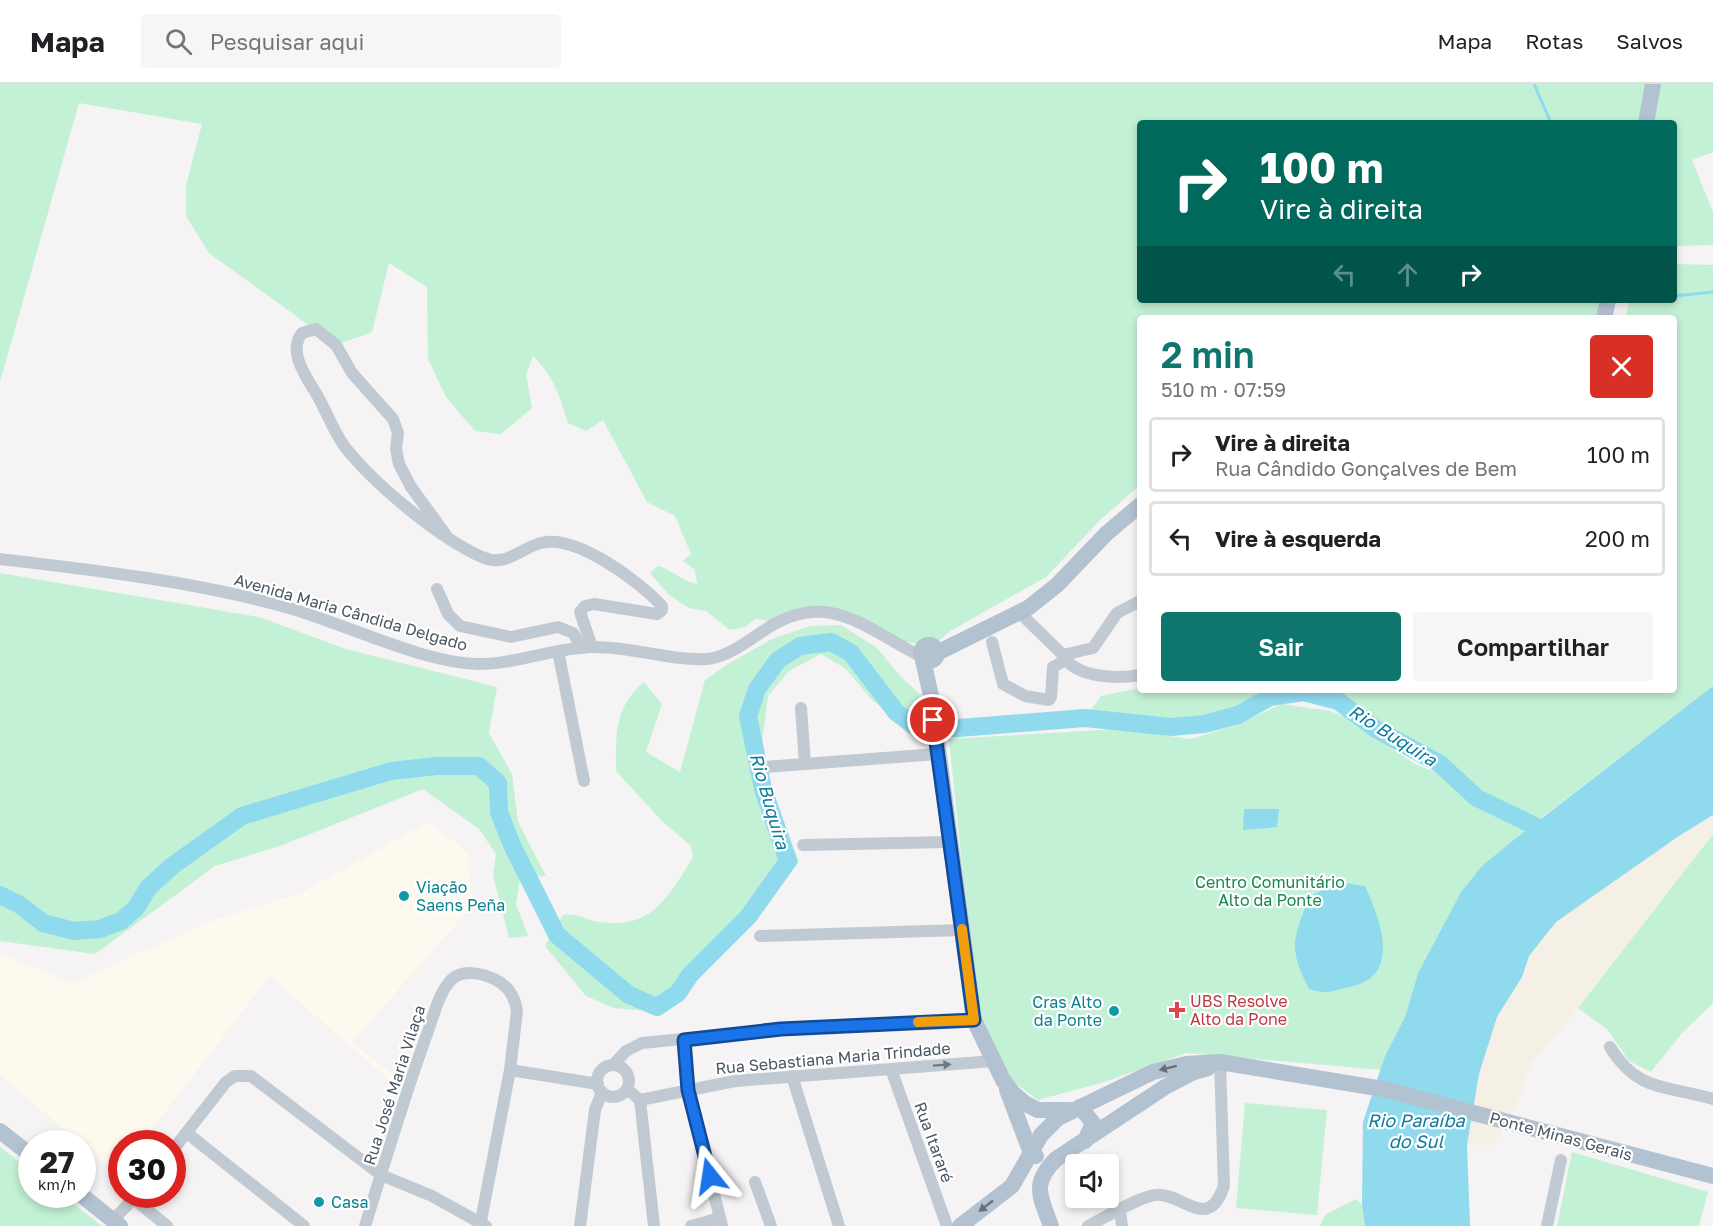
<!DOCTYPE html>
<html lang="pt">
<head>
<meta charset="utf-8">
<style>
	body { margin:0; font-family:"Golos Text",sans-serif; background:#f6f6f6; color:#202124; height:100vh; display:flex; flex-direction:column; font-size:22px; white-space:nowrap }
	* { box-sizing:border-box; margin:0 }
	p { font-size:20px; color:#757577 }
	.icon { flex:none; width:33px; height:33px; fill:none; stroke:currentColor; stroke-width:2; stroke-linecap:round; stroke-linejoin:round }
	.map { position:relative; flex:1; overflow:hidden }
	.details { position:absolute; left:1137px; top:231px; width:540px; height:378px; display:flex; flex-direction:column; background:#fff; border-radius:6px; box-shadow:0 3px 9px #0003 }
	.details>* { flex:none }
	.guide { position:absolute; left:1137px; top:36px; width:540px; height:183px; border-radius:6px; box-shadow:0 3px 9px #0003; background:#00695c; color:#fff; overflow:hidden }
	.buttons { position:absolute; left:1065px; top:1070px; display:grid; gap:12px }
	.buttons a { display:grid; place-items:center; width:54px; height:54px; border-radius:6px; background:#fff; box-shadow:0 3px 9px #0003; font-size:30px }
	.speed { position:absolute; left:18px; top:1046px; display:flex; gap:12px; font-size:30px; font-weight:700; text-align:center }
	.speed>* { display:grid; place-content:center; width:78px; height:78px; border-radius:50%; background:#fff; box-shadow:0 3px 9px #0003; line-height:1 }
	.speed small { font-size:15px; font-weight:400 }
	.speed .limit { border:9px solid #d22; background:#fff; color:#111 }
	.pin { position:absolute; display:grid; place-items:center; width:51px; height:51px; color:#fff; margin:-26px; border:3px solid #fff; border-radius:50%; box-shadow:0 2px 6px #0007 }
	.me { position:absolute; width:66px; margin:-33px; rotate:345deg; stroke-linejoin:round; filter:drop-shadow(0 0 4px #0008) }
	.turn { display:flex; align-items:center; gap:21px; height:126px; padding:0 24px; font-size:27px }
	.turn .icon { width:78px; height:78px; stroke-width:2.5 }
	.turn b { display:block; font-size:42px; line-height:51px }
	.lanes { display:flex; align-items:center; height:57px; padding:0 24px; background:#0003; justify-content:center; gap:30px; direction:ltr }
	.lanes .off { opacity:.35 }
	.round { display:grid; place-items:center; flex:none; width:63px; height:63px; border-radius:6px; background:#f6f6f6 }
	.head { display:flex; align-items:center; justify-content:space-between; height:102px; padding:0 24px }
	h1 { font-size:36px; font-weight:600; line-height:45px; color:#0f766e }
	.cta { display:flex; gap:12px; margin-top:auto; padding:12px 24px }
	.cta a { flex:1; height:69px; border-radius:6px; background:#0f766e; color:#fff; font-size:24px; font-weight:600; line-height:69px; text-align:center }
	.cta a+a { background:#f6f6f6; color:#202124 }
	ul { padding:0; list-style:none }
	li { display:flex; align-items:center; gap:18px; height:75px; margin:0 12px 9px; padding:0 12px; border:3px solid #e0e0e0; border-radius:6px }
	li div { flex:1 }
	li b { display:block; font-size:22px }
	li em { font-style:normal }
	header { display:flex; align-items:center; gap:36px; box-sizing:border-box; height:84px; padding:0 30px; background:#fff; border-bottom:2px solid #e0e0e0 }
	header strong { font-size:28px }
	nav { display:flex; gap:33px; margin-inline-start:auto; font-size:21px }
	.search { width:420px; height:54px; background:#f6f6f6; display:flex; align-items:center; gap:15px; box-sizing:border-box; padding:0 21px; border-radius:6px; color:#757577; font-size:22px }
	.map>svg:first-child { display:block }
	.commercial { fill:#fdf9ef }
	.green { fill:#c3f1d5 }
	.sand { fill:#f5f0e5 }
	.water { fill:#90daee }
	.lines { fill:none; stroke-linecap:round; stroke-linejoin:round }
	.stream { stroke:#90daee; stroke-width:3 }
	.river { stroke:#90daee; stroke-width:18 }
	.minor { stroke:#c1cad2; stroke-width:12 }
	.major { stroke:#b3c2d1; stroke-width:16 }
	.oneway { fill:#6e7983 }
	.oneway2 { fill:#64717d }
	.route-casing { stroke:#114b97; stroke-width:15 }
	.route { stroke:#1a73e8; stroke-width:10 }
	.slow { stroke:#f59e0b; stroke-width:10 }
	.culture-dot { fill:#0f9aa8; stroke:#fff; stroke-width:2 }
	.health-dot { fill:#e0444e; stroke:#fff; stroke-width:2 }
	.labels { text-anchor:middle; dominant-baseline:central; stroke-width:4.5; stroke-linejoin:round; paint-order:stroke }
	.street-label { font-size:16px; fill:#4a5661; stroke:#fff }
	.park-label { font-size:16px; fill:#17864f; stroke:#fff }
	.culture-label { font-size:16px; fill:#0d838f; stroke:#fff; text-anchor:start }
	.health-label { font-size:16px; fill:#be3a42; stroke:#fff; text-anchor:start }
	.water-label { font-size:18px; font-style:italic; fill:#0c7c9b; stroke:#fff }
</style>
</head>
<body>
<header>
<strong>Mapa</strong>
<div class="search"><svg class="icon" aria-label="search" viewBox="0 0 24 24"><circle cx="10" cy="10" r="6"/><path d="M15 15l6 6"/></svg>Pesquisar aqui</div>
<nav><a>Mapa</a><a>Rotas</a><a>Salvos</a></nav>
</header>
<div class="map">
<svg width="1713" height="1142" viewBox="0 0 1713 1142">
	<rect width="100%" height="100%" fill="#f5f3f3"/>
	<polygon class="commercial" points="428,738 467,768 473,821 352,958 396,993 405,1010 270,892 141,1059 122,1059 121,1084 117,1090 0,991 0,870 72,899 214,836 303,808"/>
	<g class="green">
		<path d="M0 0H1713V68L1692 76 1713 128V161L1674 162V39H1140V216H1608L1604 234H1140V401L1100 436 1046 493 950 547 934 561 891 557 850 535 799 528 775 538 755 535 745 543 730 546 706 527 689 524 669 511 650 489 658 482C673 486 683 498 697 500L695 486 683 477 691 470 675 432 647 418 603 336 586 347 568 339C560 312 553 291 533 272L526 290 532 324 501 350 475 347 446 313 428 275 427 203 389 179 372 248 336 261 209 169 186 132V101L202 40 79 19 0 298Z"/>
		<polygon points="1674,180 1713,181 1713,602 1532,741 1477,714 1440,680 1376,645 1338,617 1303,608 1270,613 1238,631 1204,640 1171,643 1085,634 1101,612 1140,604 1674,606 1674,234 1625,234 1630,216 1674,216"/>
		<polygon points="0,489 259,533 346,565 497,603 489,649 512,690 518,738 546,792 520,794 516,820 528,852 509,854 493,791 496,770 479,745 423,705 280,762 215,782 95,870 0,857"/>
		<path d="M841 541 877 564 902 594 923 613 922 630 910 646 872 616 846 585 821 570 789 587 768 612 761 667 766 689 799 778 746 841 677 915 649 927 614 924 586 912 545 862 563 831C576 829 582 834 594 837 651 848 666 815 693 774L691 762 662 737 616 687C616 651 614 623 644 598L662 620 646 668 680 688 705 596 728 580 772 555 810 542Z"/>
		<polygon points="1282,620 1330,627 1345,633 1415,680 1442,691 1477,724 1525,747 1482,782 1461,808 1418,889 1405,933 1385,972 1382,986 1186,969 1101,999 1038,1016 1008,994 978,935 949,655 1119,645 1191,655 1236,641"/>
		<polygon points="1713,750 1713,919 1681,950 1651,988 1629,977 1608,946 1578,924"/>
		<polygon points="1245,1019 1327,1026 1317,1131 1236,1124"/>
		<polygon points="0,1063 31,1087 32,1110 61,1110 102,1142 0,1142"/>
		<polygon points="1572,1068 1708,1108 1699,1142 1557,1142"/>
		<polygon points="1356,1115 1362,1121 1365,1142 1320,1142 1325,1131"/>
	</g>
	<polygon class="sand" points="1713,731 1713,750 1554,954 1531,979 1516,1023 1494,1061 1467,1061 1479,990 1497,933 1522,893 1529,872 1556,838 1679,752"/>
	<g class="water">
		<polygon points="1713,602 1713,731 1679,752 1556,838 1529,872 1522,893 1497,933 1479,990 1467,1061 1470,1142 1365,1142 1362,1121 1363,1038 1385,972 1405,933 1418,889 1461,808 1482,782 1511,758"/>
		<polygon points="1244,725 1279,725 1277,743 1243,746"/>
		<path d="M1337 798 1365 802C1380 835 1403 892 1350 903 1329 907 1332 911 1309 905 1288 863 1293 856 1309 813Z"/>
	</g>
	<g class="lines">
		<g class="stream">
			<polyline points="1534,0 1551,39"/>
			<polyline points="1674,212 1713,208"/>
		</g>
		<polyline class="river" points="0,811 20,821 43,839 74,847 100,845 121,837 136,824 148,804 172,782 242,732 391,687 437,682 479,682 498,699 499,728 512,761 557,851 629,911 657,923 678,909 690,891 748,833 788,777 763,705 748,632 757,605 778,576 800,562 831,558 851,569 896,628 921,647 1085,634 1171,643 1204,640 1238,631 1270,613 1303,608 1338,617 1376,645 1440,680 1477,714 1553,751"/>
		<g class="minor">
			<path d="M446 451 411 403 399 380 396 365 398 349 393 335 352 289 336 261 316 245 302 249C287 268 307 294 317 311 327 328 333 347 345 363 374 400 439 454 482 473 506 484 520 464 541 459 576 450 639 497 662 522V526L657 530 594 520 585 522 580 528 592 563"/>
			<path d="M0 475C94 486 199 498 289 524 345 540 423 579 478 580 517 580 553 564 592 563 631 562 669 577 707 575 727 573 747 558 763 547 826 504 862 542 920 572"/>
			<polyline points="437,505 448,530 460,542 511,553 558,543 573,549 582,564"/>
			<polyline points="1020,529 1063,571 1093,564 1117,529 1140,517"/>
			<polyline points="992,558 1003,600 1025,612 1049,616 1051,613 1053,583 1066,576"/>
			<polyline points="558,567 584,697"/>
			<path d="M1063 572C1077 594 1116 595 1140 591"/>
			<polyline points="801,624 805,680"/>
			<polyline points="765,683 937,670"/>
			<polyline points="803,761 949,758"/>
			<polyline points="760,852 963,846"/>
			<polyline points="684,955 688,1006 722,1142"/>
			<path d="M1610 963C1638 1009 1667 1001 1713 1015"/>
			<polyline points="614,980 626,967 642,959 781,945 974,936"/>
			<circle cx="613" cy="997" r="16"/>
			<polyline points="891,985 947,1142"/>
			<polyline points="510,986 598,1000"/>
			<polyline points="792,992 839,1142"/>
			<polyline points="627,1005 640,1016 654,1142"/>
			<polyline points="640,1016 735,997 994,977"/>
			<polyline points="187,1049 304,1142"/>
			<polyline points="172,1067 226,998 235,992 251,992 381,1091 432,1112 486,1142"/>
			<polyline points="755,1098 771,1142"/>
			<polyline points="134,1115 167,1142"/>
			<polyline points="1120,1127 1122,1142"/>
			<polyline points="113,1136 138,1110"/>
			<path d="M365 1142C385 1078 404 1013 427 950 433 934 438 910 451 896 462 885 482 889 494 895 508 901 515 913 517 927L510 986 480 1142"/>
			<polyline points="580,1142 595,1026 602,1008"/>
			<polyline points="691,1142 720,1134"/>
			<path d="M1088 1142C1104 1134 1139 1113 1155 1111 1173 1108 1195 1130 1208 1124 1217 1121 1221 1110 1224 1102L1220 978"/>
			<polyline points="1547,1142 1561,1076"/>
		</g>
		<g class="major">
			<polyline points="1646,39 1653,0"/>
			<polyline points="1604,234 1608,216"/>
			<circle cx="929" cy="569" r="8"/>
			<polyline points="937,569 1028,524 1057,501 1106,450 1140,421"/>
			<polyline points="923,576 931,612 974,936 1003,996 1013,1009 1026,1020 1038,1026 1069,1026"/>
			<polyline points="1007,1006 1031,1069 1036,1072"/>
			<polyline points="1080,1023 1093,1039 1085,1057"/>
			<polyline points="0,1047 32,1072"/>
			<polyline points="80,1110 120,1142"/>
			<polyline points="960,1142 1012,1102 1041,1051 1058,1034 1153,988 1186,980 1220,978 1383,1005 1713,1092"/>
			<path d="M1051 1142C1040 1112 1031 1100 1056 1075L1165 1003 1194 988 1208 984"/>
		</g>
	</g>
	<defs><path id="oneway-solid" d="M-6-.8H1V-3.2L6.5 0L1 3.2V.8H-6Z" transform="scale(1.5)"/></defs>
	<use class="oneway" href="#oneway-solid" transform="translate(942 981) rotate(-4)"/>
	<g class="oneway2">
		<use href="#oneway-solid" transform="translate(1168 984) rotate(166)"/>
		<use href="#oneway-solid" transform="translate(986 1122) rotate(142)"/>
	</g>
	<g class="lines">
		<defs>
			<polyline id="route" points="710,1092 688,1006 684,956 781,945 974,936 933,636"/>
		</defs>
		<use href="#route" class="route-casing"/>
		<use href="#route" class="route"/>
		<polyline class="slow" points="918,938 974,936 962,845"/>
	</g>
	<g class="culture-dot">
		<circle cx="404" cy="812" r="6"/>
		<circle cx="1114" cy="927" r="6"/>
		<circle cx="319" cy="1118" r="6"/>
	</g>
	<path class="health-dot" d="M1174 917h6v6h6v6h-6v6h-6v-6h-6v-6h6z"/>
	<g class="labels">
		<g class="street-label">
			<text transform="translate(351 528) rotate(16)">Avenida Maria Cândida Delgado</text>
			<text transform="translate(833 974) rotate(-5)">Rua Sebastiana Maria Trindade</text>
			<text transform="translate(394 1001) rotate(-72)">Rua José Maria Vilaça</text>
			<text transform="translate(1561 1052) rotate(15)">Ponte Minas Gerais</text>
			<text transform="translate(934 1058) rotate(70)">Rua Itararé</text>
		</g>
		<g class="park-label">
			<text x="1270" y="798">Centro Comunitário<tspan x="1270" dy="18">Alto da Ponte</tspan></text>
		</g>
		<g class="culture-label">
			<text x="416" y="803">Viação<tspan x="416" dy="18">Saens Peña</tspan></text>
			<text x="1102" y="918" text-anchor="end">Cras Alto<tspan x="1102" dy="18">da Ponte</tspan></text>
			<text x="331" y="1118">Casa</text>
		</g>
		<g class="health-label">
			<text x="1190" y="917">UBS Resolve<tspan x="1190" dy="18">Alto da Pone</tspan></text>
		</g>
		<g class="water-label">
			<text transform="translate(1393 651) rotate(32)">Rio Buquira</text>
			<text transform="translate(770 717) rotate(74)">Rio Buquira</text>
			<text x="1416" y="1036">Rio Paraíba<tspan x="1416" dy="21">do Sul</tspan></text>
		</g>
	</g>
</svg>
<div class="buttons">
<a><svg class="icon" aria-label="sound" viewBox="0 0 24 24"><path d="M4 9h4l5-4v14l-5-4H4zM17 9q2 3 0 6"/></svg></a>
</div>
<div class="speed"><div>27<small>km/h</small></div><div class="limit">30</div></div>
<div class="pin" style="left:933px;top:636px;background:#d93025"><svg class="icon" aria-label="arrive" viewBox="0 0 24 24"><path d="M6 21V4h12l-3 4 3 4H6"/></svg></div>
<svg class="me" style="left:710px;top:1092px" viewBox="-20 -20 40 40"><path d="M0-17L14 15 0 8-14 15z" fill="#1a73e8" stroke="#fff" stroke-width="4"/></svg>
<div class="guide">
<div class="turn"><svg class="icon" aria-label="right" viewBox="0 0 24 24"><path d="M7 20v-9h11M14 6l5 5-5 5"/></svg><div><b>100 m</b>Vire à direita</div></div>
<div class="lanes"><svg class="icon off" aria-label="left" viewBox="0 0 24 24"><path d="M17 20v-9H6M10 6l-5 5 5 5"/></svg><svg class="icon off" aria-label="ahead" viewBox="0 0 24 24"><path d="M12 20V5M6 11l6-6 6 6"/></svg><svg class="icon" aria-label="right" viewBox="0 0 24 24"><path d="M7 20v-9h11M14 6l5 5-5 5"/></svg></div>
</div>
<section class="details">
<div class="head"><div><h1>2 min</h1><p>510 m · 07:59</p></div><a class="round" style="background:#d93025;color:#fff"><svg class="icon" aria-label="close" viewBox="0 0 24 24"><path d="M6 6l12 12M18 6L6 18"/></svg></a></div>
<ul>
<li><svg class="icon" aria-label="right" viewBox="0 0 24 24"><path d="M7 20v-9h11M14 6l5 5-5 5"/></svg><div><b>Vire à direita</b><p>Rua Cândido Gonçalves de Bem</p></div><em>100 m</em></li>
<li><svg class="icon" aria-label="left" viewBox="0 0 24 24"><path d="M17 20v-9H6M10 6l-5 5 5 5"/></svg><div><b>Vire à esquerda</b></div><em>200 m</em></li>
</ul>
<div class="cta"><a>Sair</a><a>Compartilhar</a></div>
</section>
</div>
</body>
</html>
